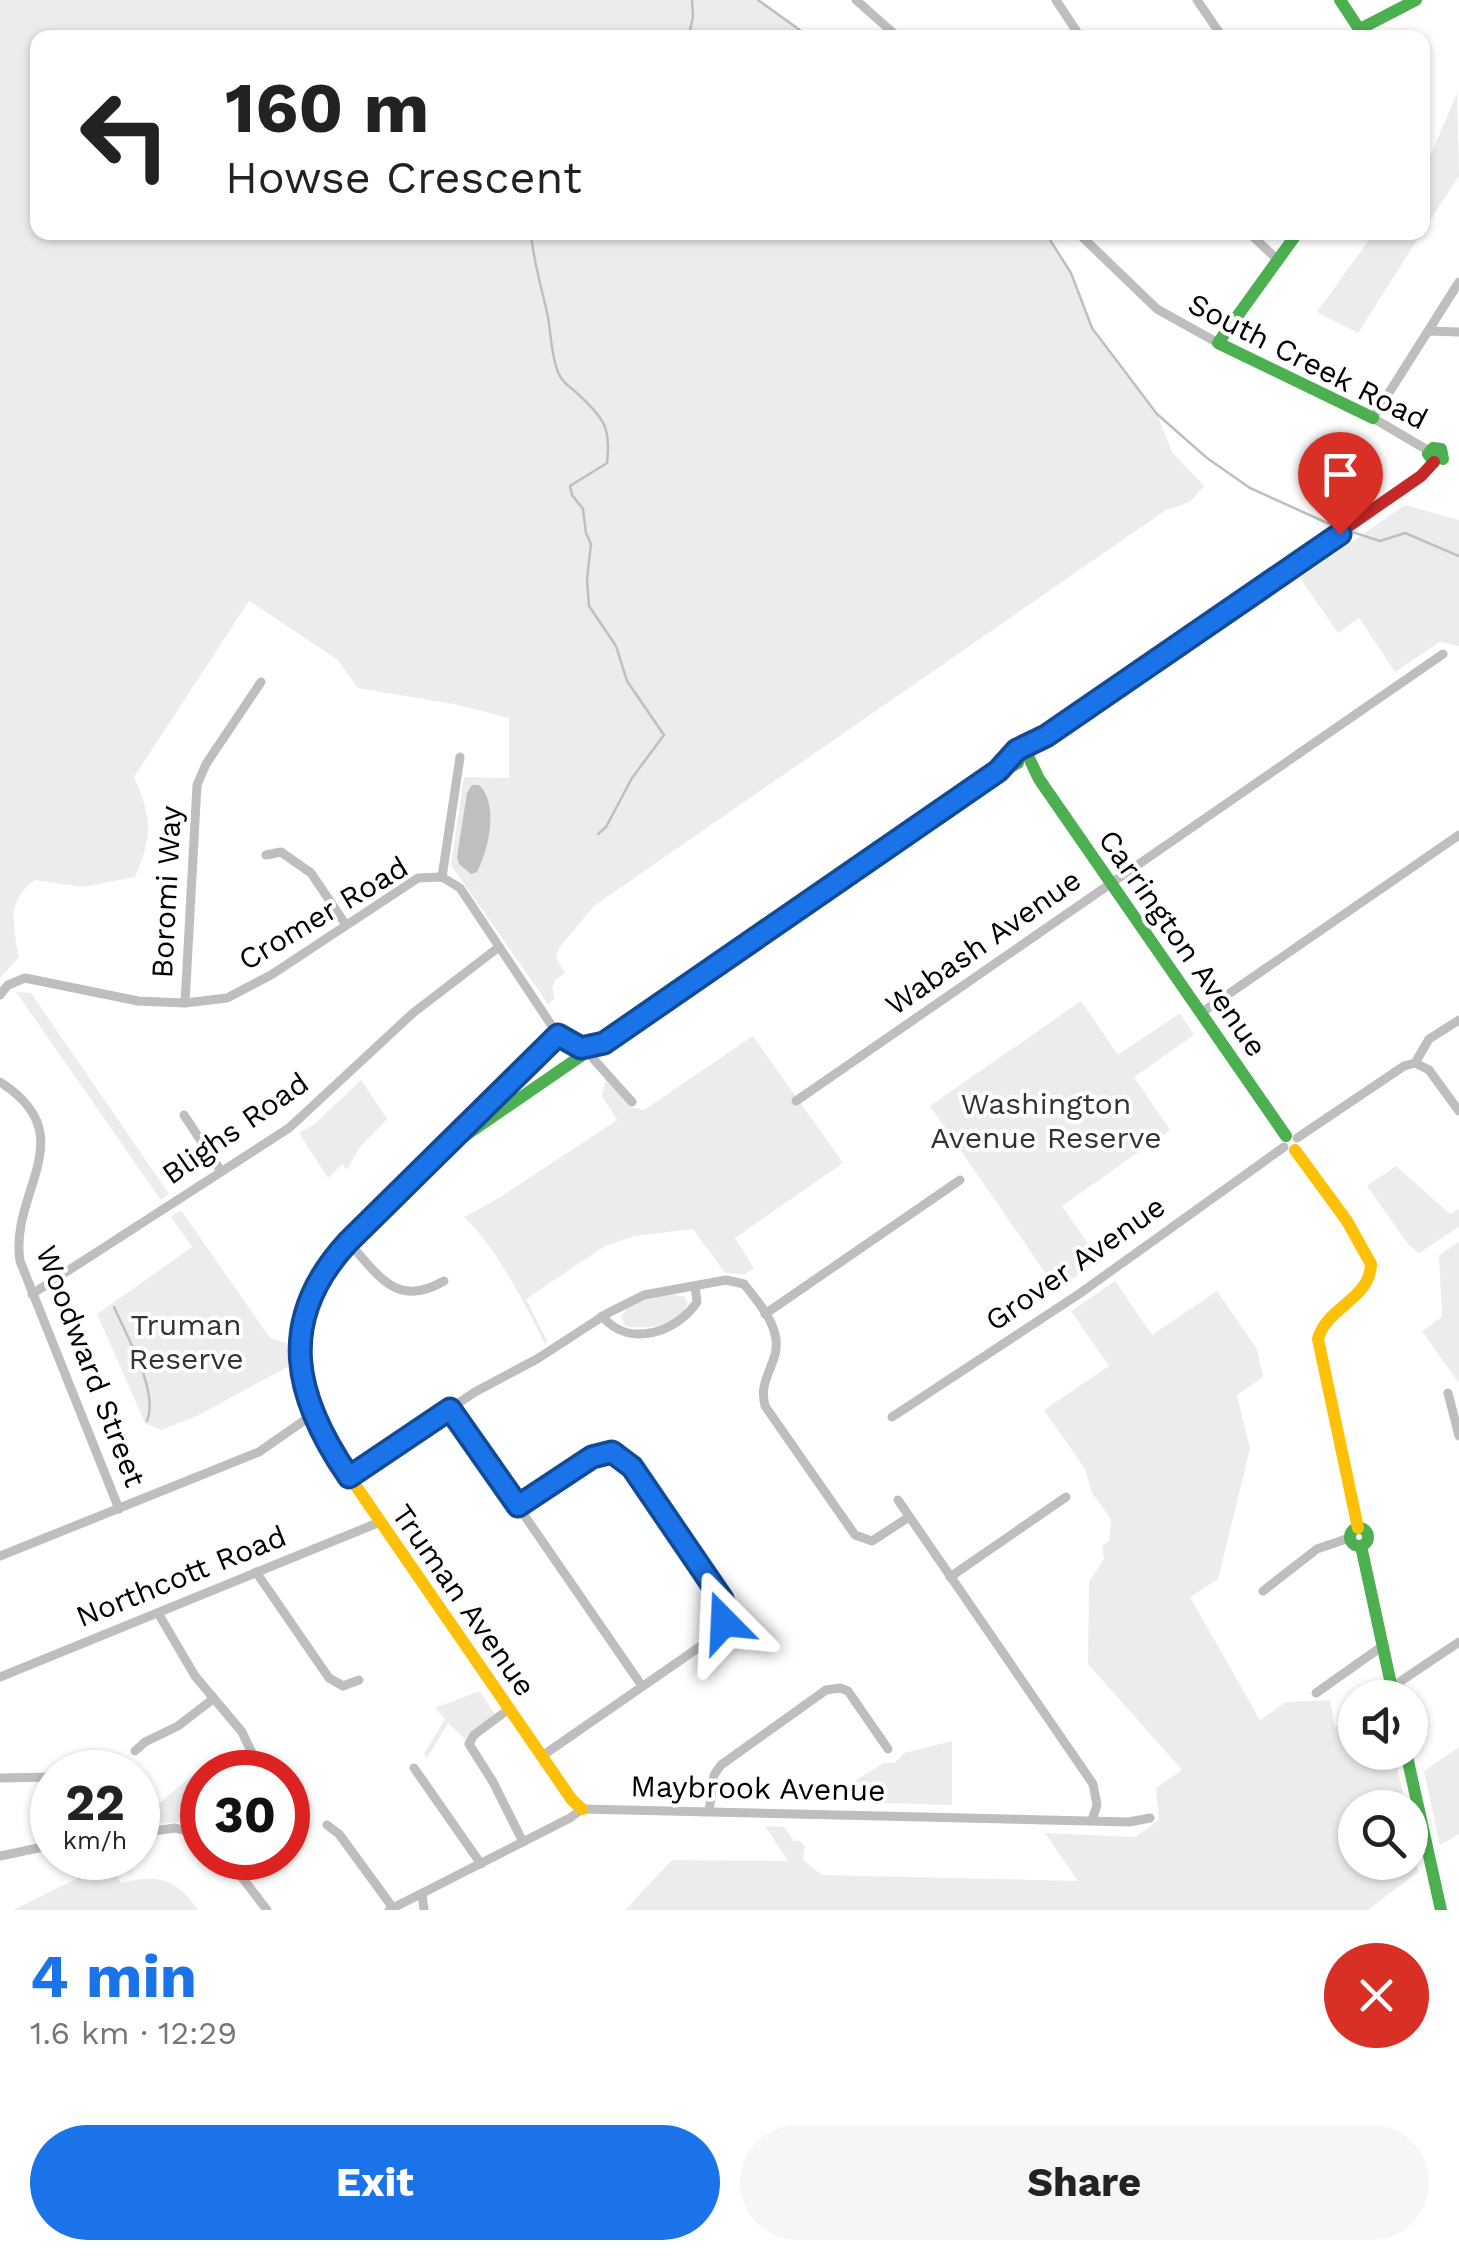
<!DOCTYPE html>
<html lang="en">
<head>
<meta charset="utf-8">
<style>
	body { margin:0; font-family:"Work Sans",sans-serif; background:#f6f6f6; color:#222; height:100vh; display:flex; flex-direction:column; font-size:38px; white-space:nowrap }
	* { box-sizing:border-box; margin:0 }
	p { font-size:32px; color:#767676 }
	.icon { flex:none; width:55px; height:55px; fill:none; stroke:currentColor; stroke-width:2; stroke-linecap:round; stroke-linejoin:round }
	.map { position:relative; height:1910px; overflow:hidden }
	.sheet { display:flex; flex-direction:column; background:#fff; flex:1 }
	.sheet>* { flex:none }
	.banner { position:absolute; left:30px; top:30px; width:1400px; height:210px; border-radius:20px; box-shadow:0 2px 8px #0004; background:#fff; color:#222; overflow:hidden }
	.buttons { position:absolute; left:1338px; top:1680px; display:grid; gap:20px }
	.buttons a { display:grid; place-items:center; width:90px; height:90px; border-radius:50%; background:#fff; box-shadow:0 2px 8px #0004; font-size:50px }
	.speed { position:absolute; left:30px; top:1750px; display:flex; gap:20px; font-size:50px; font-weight:700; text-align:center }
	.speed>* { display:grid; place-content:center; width:130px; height:130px; border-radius:50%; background:#fff; box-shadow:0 2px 8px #0004; line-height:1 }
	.speed small { font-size:25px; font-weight:400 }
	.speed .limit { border:15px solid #d22; background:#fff; color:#111 }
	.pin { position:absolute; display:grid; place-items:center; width:85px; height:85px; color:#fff; margin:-102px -42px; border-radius:50% 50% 50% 0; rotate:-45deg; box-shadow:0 0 10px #0007 }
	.pin .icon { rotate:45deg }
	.me { position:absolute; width:110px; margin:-55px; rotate:339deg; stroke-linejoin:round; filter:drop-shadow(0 0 8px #0008) }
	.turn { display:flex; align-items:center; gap:35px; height:210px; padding:0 30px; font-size:45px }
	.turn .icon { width:130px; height:130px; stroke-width:2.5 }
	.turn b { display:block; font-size:70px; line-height:85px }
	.round { display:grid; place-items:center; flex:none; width:105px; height:105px; border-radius:52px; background:#f6f6f6 }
	.head { display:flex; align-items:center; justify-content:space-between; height:170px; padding:0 30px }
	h1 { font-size:60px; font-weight:700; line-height:75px; color:#1a73e8 }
	.action { display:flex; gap:20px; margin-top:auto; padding:20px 30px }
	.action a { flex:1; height:115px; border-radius:60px; background:#1a73e8; color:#fff; font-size:40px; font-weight:700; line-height:115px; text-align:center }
	.action a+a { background:#f6f6f6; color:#222 }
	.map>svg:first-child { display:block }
	.green { fill:#ececec }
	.water { fill:#bfbfbf }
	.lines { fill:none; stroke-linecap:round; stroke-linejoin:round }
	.stream { stroke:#bfbfbf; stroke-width:2.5 }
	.street { stroke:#bebebe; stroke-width:9 }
	.fast { stroke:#4caf50; stroke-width:12 }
	.slow { stroke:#ffc107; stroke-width:12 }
	.jam { stroke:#c62828; stroke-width:12 }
	.route-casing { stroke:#114b97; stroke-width:25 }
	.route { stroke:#1a73e8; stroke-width:18 }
	.labels { text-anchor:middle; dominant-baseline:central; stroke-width:8; stroke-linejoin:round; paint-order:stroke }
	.street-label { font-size:30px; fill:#000; stroke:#fff }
	.park-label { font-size:30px; fill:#333; stroke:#fff }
</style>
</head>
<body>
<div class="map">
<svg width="1459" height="1910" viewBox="0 0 1459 1910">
	<rect width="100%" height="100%" fill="#fff"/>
	<g class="green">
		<path d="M0 0H758L811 37 38 38V232L1045 233 1071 273 1092 328 1157 414 1172 452 1204 486 1190 502 1166 510 594 906 559 948 556 958 565 973 555 980 552 988 555 998 548 1004 451 865 464 777 509 778V718L454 704 358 688 338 660 249 601 134 777C152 818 153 835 135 877L83 887 35 880C6 900 13 926 19 957L0 978Z"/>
		<polygon points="1457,93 1459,176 1422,232 1423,165 1432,152"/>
		<polygon points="1422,232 1358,333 1317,312 1374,233"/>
		<polygon points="1405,505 1459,520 1459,646 1440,642 1395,672 1359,618 1338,633 1300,578"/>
		<polygon points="16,992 31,993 169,1194 161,1200"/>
		<polygon points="1081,1001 1118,1055 1180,1013 1194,1035 1134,1077 1170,1130 1062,1206 1099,1260 1057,1290 930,1106"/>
		<path d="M753 1036 843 1163 735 1238 754 1268 745 1274 725 1273 693 1229 634 1236 605 1246 526 1299 548 1342 545 1344C523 1301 499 1251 464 1217L499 1198 617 1120 602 1096 606 1079 631 1107 644 1110Z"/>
		<polygon points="361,1080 387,1119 359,1148 347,1170 342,1164 328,1178 299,1133 316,1123"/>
		<polygon points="1396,1166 1450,1214 1459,1209 1459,1227 1419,1253 1408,1244 1367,1186"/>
		<polygon points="181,1210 270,1338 289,1344 289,1366 199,1415 161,1430 145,1423 97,1314 192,1247 171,1217"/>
		<polygon points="1459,1242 1459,1383 1422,1331 1442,1317 1439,1255"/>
		<polygon points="1115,1281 1152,1335 1217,1291 1257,1349 1263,1377 1237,1395 1250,1449 1218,1579 1190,1597 1260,1720 1286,1702 1330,1700 1335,1727 1355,1714 1355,1752 1394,1753 1406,1807 1355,1808 1355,1862 1410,1862 1410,1829 1418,1872 1368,1910 625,1910 672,1860 788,1861 765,1826 784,1827 794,1841 800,1841 805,1847 803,1860 822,1875 1078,1881 1045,1833 1135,1837 1159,1820 1156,1788 1182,1770 1088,1664 1089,1582 1104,1559 1102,1546 1109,1541 1111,1519 1092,1493 1085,1469 1044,1410 1109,1366 1071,1311"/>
		<path d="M671 1295 684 1296 688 1304C677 1326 646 1330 625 1326L621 1316C631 1300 654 1298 671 1295Z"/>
		<polygon points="480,1691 495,1715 467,1741 448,1723 427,1758 424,1754 445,1719 435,1708"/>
		<polygon points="952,1741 952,1805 852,1802 848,1785 884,1763 895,1763 904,1753"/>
		<polygon points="1459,1744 1459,1834 1440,1845 1424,1771 1458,1748"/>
		<polygon points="234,1754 238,1762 256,1766 258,1772 202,1772 202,1825 188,1821 138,1826 138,1821 194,1774"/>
		<path d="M95 1858H107L121 1883C158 1874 176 1878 198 1910H13L96 1869Z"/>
	</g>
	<path class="water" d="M472 785H479C499 804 489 848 477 872L471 874 459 864 457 857 467 793Z"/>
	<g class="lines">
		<g class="stream">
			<polyline points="758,0 811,38"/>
			<polyline points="688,38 693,17 692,0"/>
			<path d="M531 232C533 262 542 288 548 317 551 335 551 355 558 372 562 383 571 387 579 395 605 419 611 429 607 463L570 486 572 495 583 509 586 533 591 544 587 579 589 606 616 646 627 681 664 735 632 778 606 827 598 834"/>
			<polyline points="1045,232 1071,273 1092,328 1157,414 1207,458 1250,488 1336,527"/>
			<polyline points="1349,531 1380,541 1405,533 1459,556"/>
			<path d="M114 1307C127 1337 159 1391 147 1421"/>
		</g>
		<g class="street">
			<polyline points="856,0 899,38"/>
			<polyline points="1056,0 1081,38"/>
			<polyline points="1197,0 1223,38"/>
			<polyline points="1077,232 1157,309 1218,343"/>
			<polyline points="1248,232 1278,260"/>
			<polyline points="1428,331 1459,332"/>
			<polyline points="1429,451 1373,418 1459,282"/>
			<polyline points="266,855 281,852 311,873 346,925"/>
			<polyline points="442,877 460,757"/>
			<polyline points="0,995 8,985 25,978 138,1001 185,1003 227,998 271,975 418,878 442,877 460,888 558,1035"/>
			<polyline points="185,1003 197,785 206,764 261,682"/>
			<polyline points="1201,1013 1459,835"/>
			<polyline points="589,1054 632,1102"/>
			<polyline points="1415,1063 1429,1070 1459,1111"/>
			<path d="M0 1082C85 1136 9 1191 20 1261L119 1509"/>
			<polyline points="796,1101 1443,654"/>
			<polyline points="184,1115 221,1171"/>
			<polyline points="1297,1138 1404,1066 1415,1063 1429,1039 1459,1020"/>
			<path d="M348 1242C379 1275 396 1309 444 1281"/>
			<polyline points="32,1294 289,1128 413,1013 499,947"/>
			<polyline points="765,1314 960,1180"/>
			<path d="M602 1316C629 1349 677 1332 697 1302L695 1286"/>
			<polyline points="1448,1393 1459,1436"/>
			<polyline points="451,1409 642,1686"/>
			<polyline points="892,1417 1079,1294 1284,1147"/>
			<path d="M349 1477 475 1392 537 1359 608 1313 644 1295 726 1280 744 1284C760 1304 784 1331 774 1358 768 1376 760 1386 765 1406L855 1535 872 1541 909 1517"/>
			<polyline points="898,1500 1093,1784 1097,1805 1092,1820"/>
			<path d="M519 1506C538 1493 591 1449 612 1453 621 1454 627 1461 632 1467L722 1599C729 1615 724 1628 711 1639L542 1756"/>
			<polyline points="0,1556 259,1452 312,1415"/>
			<polyline points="256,1572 329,1678 343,1686 359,1680"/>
			<polyline points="950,1577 1066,1497"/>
			<polyline points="1263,1591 1317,1549 1349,1538"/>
			<polyline points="158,1613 195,1676 242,1732 251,1751"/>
			<polyline points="0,1677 380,1522"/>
			<polyline points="1392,1687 1459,1642"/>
			<polyline points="1316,1693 1384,1645"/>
			<polyline points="509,1709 474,1735 469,1744 493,1782 523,1842"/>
			<polyline points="135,1751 145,1742 178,1726 213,1699"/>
			<polyline points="414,1768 481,1864"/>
			<polyline points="0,1778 52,1777"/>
			<polyline points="709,1811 714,1775 721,1765 826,1690 840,1688 848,1691 888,1749"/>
			<polyline points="327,1825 339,1834 393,1908"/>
			<polyline points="138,1833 175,1828 202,1835"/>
			<polyline points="0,1856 52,1845"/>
			<polyline points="227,1858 267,1910"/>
			<polyline points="422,1894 424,1910"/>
			<polyline points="389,1910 570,1818 582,1809 1129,1822 1150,1818"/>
		</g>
		<g class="fast">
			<polyline points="1340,0 1365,38"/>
			<polyline points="1360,29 1416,0"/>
			<polyline points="1298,232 1218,343 1373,418"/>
			<polyline points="1434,462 1428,454 1433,448 1441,449 1443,459"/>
			<polyline points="1029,758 1039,779 1286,1136"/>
			<polyline points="453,1144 969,789 1018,763"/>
			<path d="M315 1417C285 1349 307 1300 348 1244L558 1035 581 1048 597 1046"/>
			<circle cx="1359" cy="1537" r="9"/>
			<polyline points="1361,1546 1394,1698"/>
			<polyline points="1406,1752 1441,1910"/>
		</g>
		<g class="slow">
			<path d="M1295 1150 1347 1221 1371 1264C1370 1300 1327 1306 1318 1339L1358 1528"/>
			<polyline points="315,1417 327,1444 572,1800 582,1809"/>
		</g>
		<polyline class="jam" points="1001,768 1017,750 1046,736 1421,476 1434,462"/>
	</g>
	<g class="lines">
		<defs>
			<path id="route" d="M724 1622 726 1610 722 1599 632 1467 612 1452 592 1457 518 1506 450 1409 349 1477C294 1397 275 1321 348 1242L558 1035 581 1048 604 1043 998 771 1017 750 1046 736 1340 534"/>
		</defs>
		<use href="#route" class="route-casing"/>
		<use href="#route" class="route"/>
	</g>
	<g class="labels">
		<g class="street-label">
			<text transform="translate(1308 361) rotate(27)">South Creek Road</text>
			<text transform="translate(166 892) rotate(-87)">Boromi Way</text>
			<text transform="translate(323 913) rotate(-31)">Cromer Road</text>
			<text transform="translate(983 942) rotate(-35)">Wabash Avenue</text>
			<text transform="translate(1183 943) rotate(55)">Carrington Avenue</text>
			<text transform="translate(235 1128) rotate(-35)">Blighs Road</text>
			<text transform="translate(1075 1263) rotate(-35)">Grover Avenue</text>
			<text transform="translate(91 1366) rotate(69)">Woodward Street</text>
			<text transform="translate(181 1576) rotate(-22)">Northcott Road</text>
			<text transform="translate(464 1600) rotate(55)">Truman Avenue</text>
			<text transform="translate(758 1788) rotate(1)">Maybrook Avenue</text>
		</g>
		<g class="park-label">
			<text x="1046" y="1103">Washington<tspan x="1046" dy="34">Avenue Reserve</tspan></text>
			<text x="186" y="1324">Truman<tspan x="186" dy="34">Reserve</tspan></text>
		</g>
	</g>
</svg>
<div class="buttons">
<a><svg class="icon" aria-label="sound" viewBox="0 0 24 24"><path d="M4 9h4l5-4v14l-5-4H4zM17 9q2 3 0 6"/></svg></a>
<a><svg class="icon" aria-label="search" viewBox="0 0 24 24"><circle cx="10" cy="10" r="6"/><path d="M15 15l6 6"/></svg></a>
</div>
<div class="speed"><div>22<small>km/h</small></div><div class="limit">30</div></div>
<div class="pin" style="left:1340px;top:534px;background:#d93025"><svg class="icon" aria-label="arrive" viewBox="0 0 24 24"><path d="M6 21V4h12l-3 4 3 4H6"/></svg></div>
<svg class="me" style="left:724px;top:1622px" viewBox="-20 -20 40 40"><path d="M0-17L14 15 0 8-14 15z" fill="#1a73e8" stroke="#fff" stroke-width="4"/></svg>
<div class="banner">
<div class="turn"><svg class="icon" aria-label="left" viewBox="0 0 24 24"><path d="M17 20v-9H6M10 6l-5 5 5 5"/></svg><div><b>160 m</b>Howse Crescent</div></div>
</div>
</div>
<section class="sheet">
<div class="head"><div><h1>4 min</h1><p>1.6 km · 12:29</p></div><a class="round" style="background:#d93025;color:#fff"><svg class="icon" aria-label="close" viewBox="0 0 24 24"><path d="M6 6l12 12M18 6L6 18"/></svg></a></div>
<div class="action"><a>Exit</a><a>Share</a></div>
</section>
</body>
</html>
